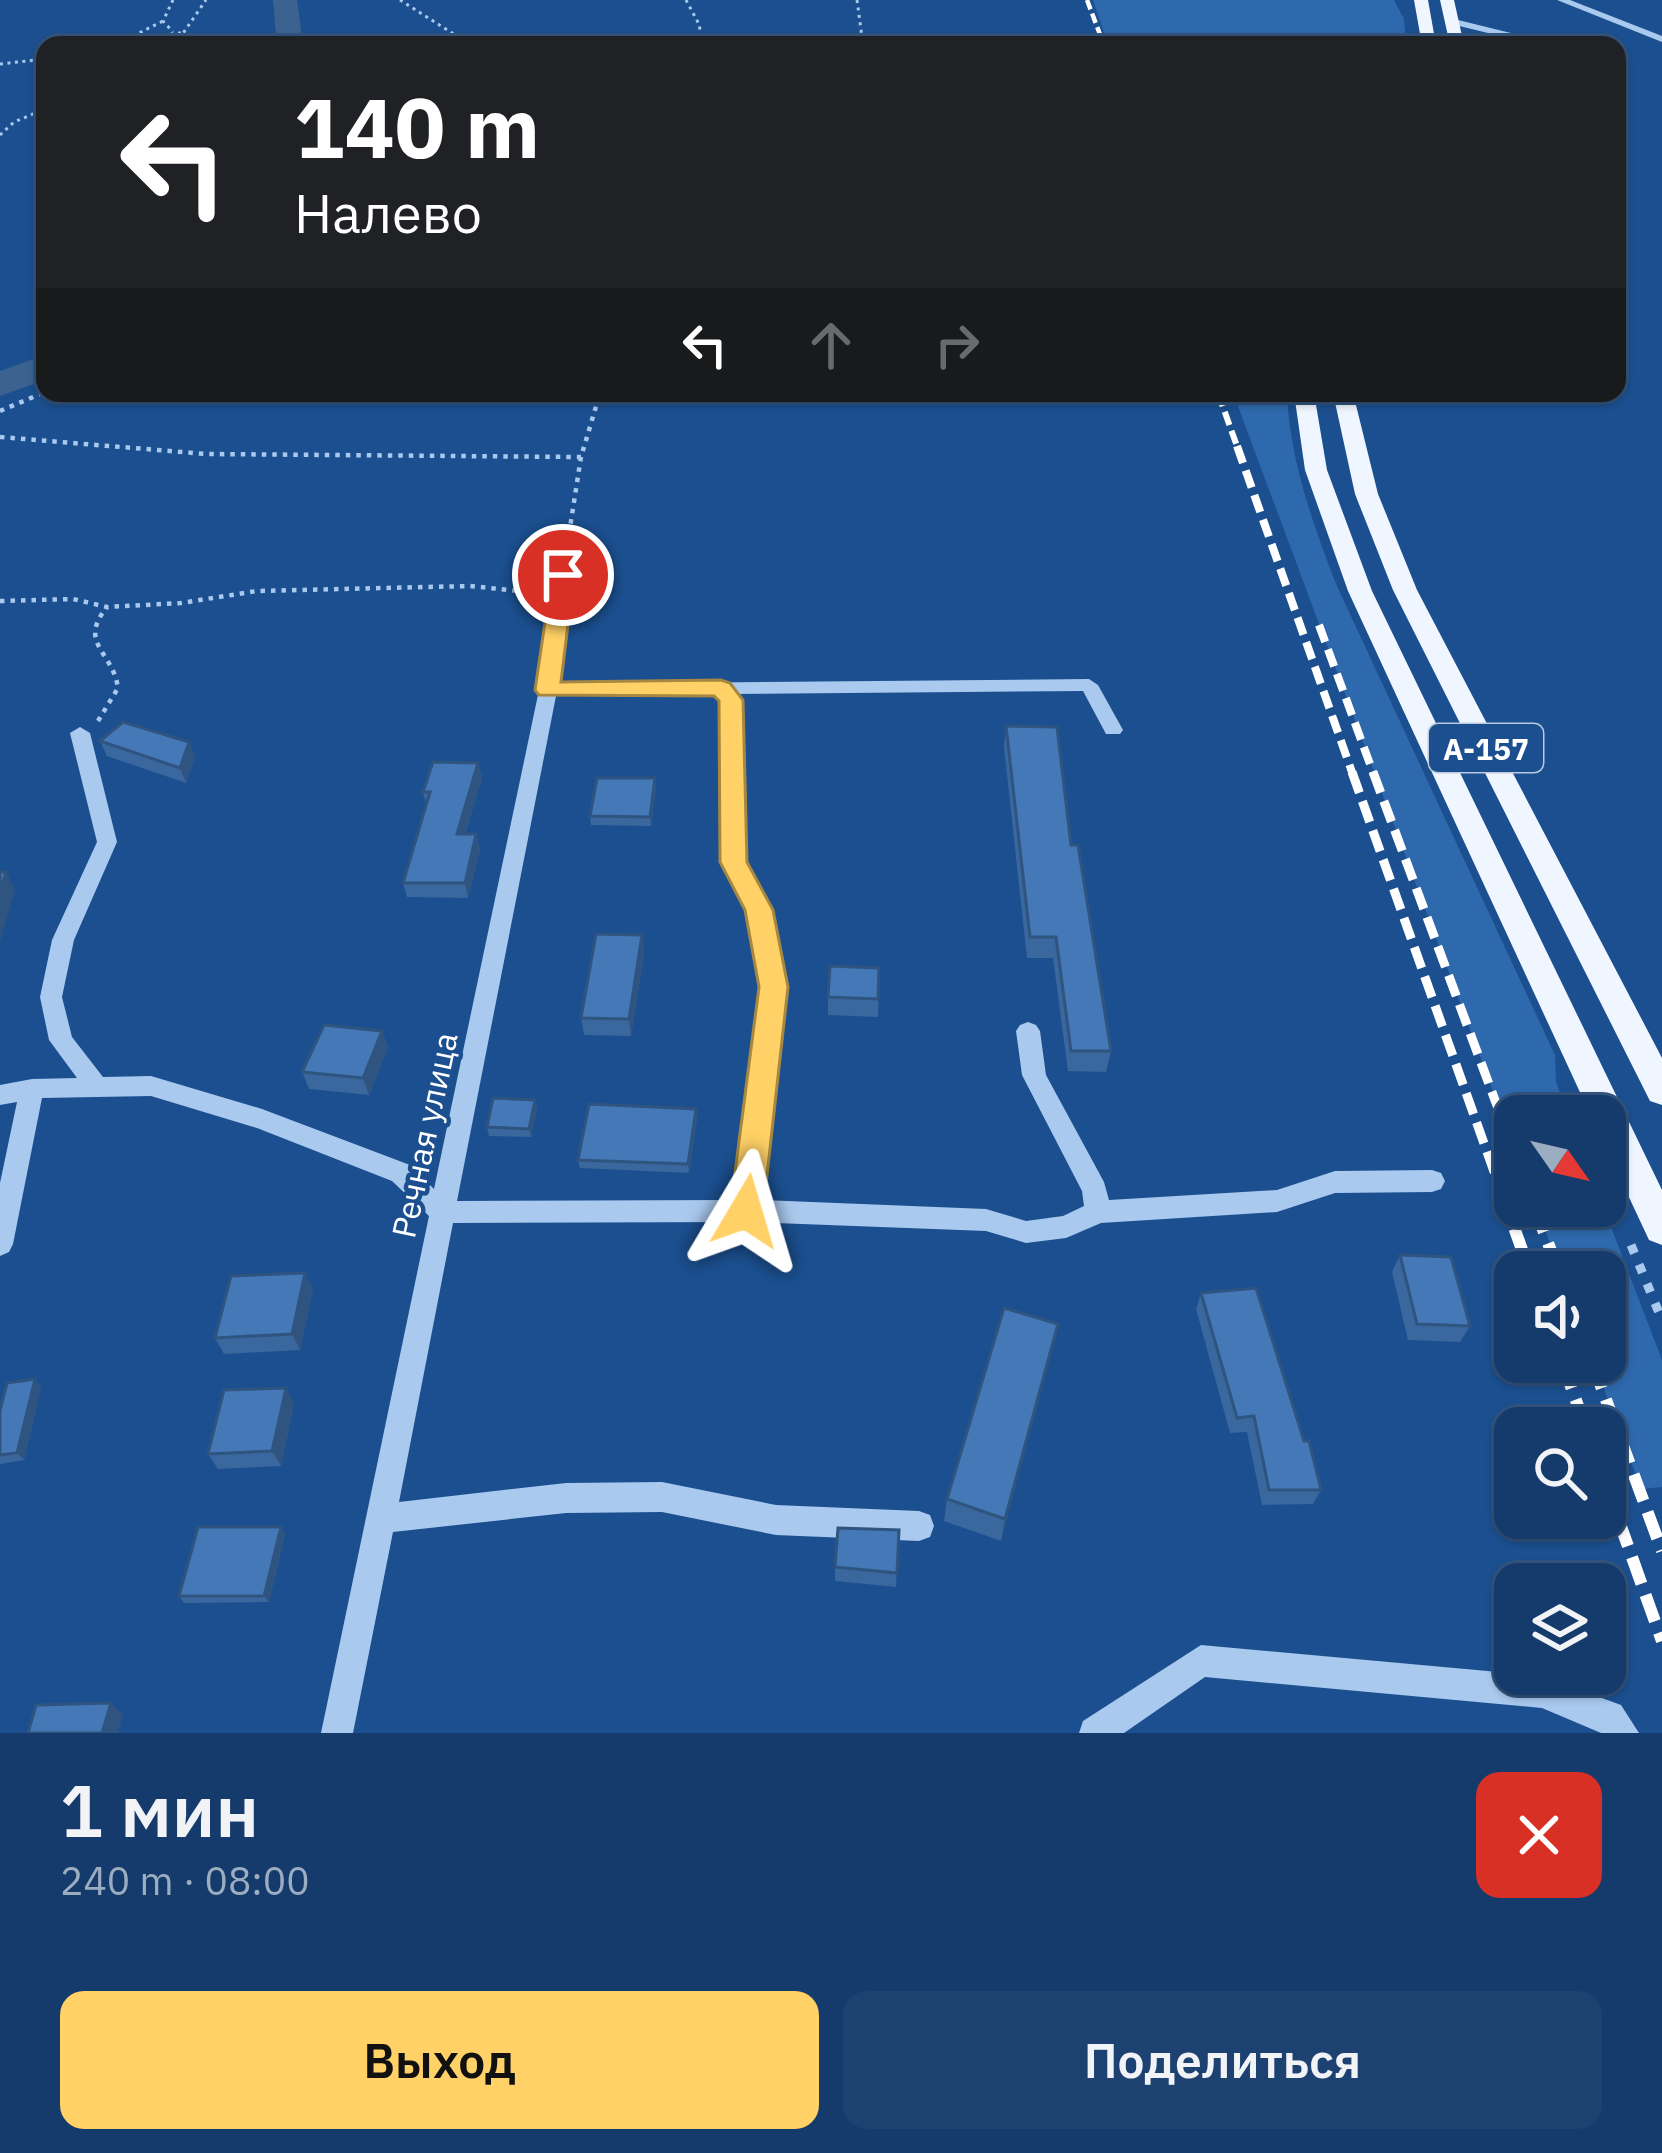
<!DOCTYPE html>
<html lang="ru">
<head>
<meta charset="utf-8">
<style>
	body { margin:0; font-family:"IBM Plex Sans",sans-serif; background:#1d4271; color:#f1f3f6; height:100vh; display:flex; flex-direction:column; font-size:45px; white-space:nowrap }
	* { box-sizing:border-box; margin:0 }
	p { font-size:39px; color:#9dadc1 }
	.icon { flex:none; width:66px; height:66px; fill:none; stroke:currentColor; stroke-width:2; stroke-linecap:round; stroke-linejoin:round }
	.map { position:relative; height:1733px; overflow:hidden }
	.panel { display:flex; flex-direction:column; background:#143b6b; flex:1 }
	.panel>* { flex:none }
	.top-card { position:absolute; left:36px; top:36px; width:1590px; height:366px; border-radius:24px; box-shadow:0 3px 9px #0004,0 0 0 3px #33557e; background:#202124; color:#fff; overflow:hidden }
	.needle { width:78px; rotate:124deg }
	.controls { position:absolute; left:1494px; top:1095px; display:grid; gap:24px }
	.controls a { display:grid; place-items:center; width:132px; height:132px; border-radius:24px; background:#143b6b; box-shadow:0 3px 9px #0004,0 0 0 3px #33557e; font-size:60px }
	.pin { position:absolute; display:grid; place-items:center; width:102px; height:102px; color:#fff; margin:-51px; border:6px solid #fff; border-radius:50%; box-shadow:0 3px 12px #0007 }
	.me { position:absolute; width:132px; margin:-66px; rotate:7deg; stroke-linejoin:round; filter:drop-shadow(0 0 9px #0008) }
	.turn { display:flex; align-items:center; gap:42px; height:252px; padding:0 60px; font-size:54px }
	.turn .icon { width:156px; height:156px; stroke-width:2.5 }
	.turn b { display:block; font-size:84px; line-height:102px }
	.lanes { display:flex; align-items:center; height:114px; padding:0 60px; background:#0003; justify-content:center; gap:60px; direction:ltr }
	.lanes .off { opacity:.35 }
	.round { display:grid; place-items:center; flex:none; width:126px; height:126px; border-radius:24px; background:#1d4271 }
	.headline { display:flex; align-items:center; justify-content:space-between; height:204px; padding:0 60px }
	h1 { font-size:72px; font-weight:600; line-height:90px }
	.primary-button { display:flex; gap:24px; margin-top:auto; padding:24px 60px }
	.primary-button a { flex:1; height:138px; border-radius:24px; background:#ffd166; color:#111; font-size:48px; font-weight:600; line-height:138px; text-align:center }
	.primary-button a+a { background:#1d4271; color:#f1f3f6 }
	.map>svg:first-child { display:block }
	.green { fill:#2e69ad }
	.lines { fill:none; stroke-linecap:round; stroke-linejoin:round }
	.river { fill:#3c6290; fill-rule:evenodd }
	.path-far2 { stroke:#a9c9ee; stroke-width:3; stroke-dasharray:3 4.5; stroke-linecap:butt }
	.path-far1 { stroke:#a9c9ee; stroke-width:4.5; stroke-dasharray:4.5 6; stroke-linecap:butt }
	.path { stroke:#a9c9ee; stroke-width:9; stroke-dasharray:9 12; stroke-linecap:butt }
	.minor { fill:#a9c9ee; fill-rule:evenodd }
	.major { fill:#f0f6ff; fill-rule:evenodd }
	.rail-far4 { stroke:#fff; stroke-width:4.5; stroke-dasharray:10 4.5; stroke-linecap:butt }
	.rail-far3 { stroke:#fff; stroke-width:6; stroke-dasharray:14 6; stroke-linecap:butt }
	.rail-far2 { stroke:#fff; stroke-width:8; stroke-dasharray:18 8; stroke-linecap:butt }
	.rail-far1 { stroke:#fff; stroke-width:9; stroke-dasharray:22 9; stroke-linecap:butt }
	.rail { stroke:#fff; stroke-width:12; stroke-dasharray:28 12; stroke-linecap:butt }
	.wall { fill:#3a679d }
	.shaded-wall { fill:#305480 }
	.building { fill:#4478b7; stroke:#305480; stroke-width:3 }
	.route { fill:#ffd166; stroke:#a68842; stroke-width:3 }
	.labels { text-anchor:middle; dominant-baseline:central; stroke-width:9; stroke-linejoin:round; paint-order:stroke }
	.shield { fill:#1b4f8f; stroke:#bbcadd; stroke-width:3 }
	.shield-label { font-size:30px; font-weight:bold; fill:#fff }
	.street-label { font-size:33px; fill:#fff; stroke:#1b4f8f }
</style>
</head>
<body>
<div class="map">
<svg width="1662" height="1733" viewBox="0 0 1662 1733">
	<rect width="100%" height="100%" fill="#1b4f8f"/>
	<g class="green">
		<polygon points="1093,0 1394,0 1404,19 1406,45 1108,45"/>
		<path d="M1233 393H1287C1290 461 1312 521 1336 584L1555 1055 1556 1082 1569 1116H1515V1150Z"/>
		<polygon points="1536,1206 1603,1206 1662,1360 1662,1487 1641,1489 1594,1362 1605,1362 1605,1272 1561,1272"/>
	</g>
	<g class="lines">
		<g class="river">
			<polygon points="273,0 297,0 303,45 277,45"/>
			<polygon points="45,355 45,380 0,396 0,371"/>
		</g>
		<g class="path-far2">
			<polyline points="173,0 163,21 173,32"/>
			<polyline points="400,0 471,45"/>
			<polyline points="686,0 700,26 697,45"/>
			<polyline points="857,0 863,45"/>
			<polyline points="133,36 163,21"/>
			<polyline points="104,45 185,32"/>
			<polyline points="175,45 206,0"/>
			<polyline points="0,64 45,59"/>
			<polyline points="0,135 14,122 45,109"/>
		</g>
		<g class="path-far1">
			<polyline points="0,411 45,392"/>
			<polyline points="0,437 206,454 581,457"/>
			<polyline points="569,534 581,457 600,393"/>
			<polyline points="0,601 73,599 107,607 181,603 257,591 470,586 539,593"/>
			<path d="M98 721 118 688C113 651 77 644 107 607"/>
		</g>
		<polyline class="path" points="1631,1245 1662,1320"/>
		<g class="minor">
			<polygon points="1557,0 1570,0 1662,36 1662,42"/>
			<polygon points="1454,19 1552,43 1554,45 1537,45 1451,24"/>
			<path d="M567 544 575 549 558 684 1089 679 1098 685 1123 730 1120 734H1106L1083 691 736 694 740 700 743 863 770 910 785 987 760 1200 986 1209 1026 1221 1063 1216 1084 1206 1082 1191 1022 1075 1016 1031 1020 1025 1028 1022 1036 1025 1040 1031 1046 1075 1104 1182 1109 1200 1277 1190 1335 1171 1432 1170 1441 1173 1445 1181 1441 1189 1432 1192 1335 1193 1277 1212 1101 1223 1066 1238 1026 1243 986 1231 746 1222 453 1223 399 1502 566 1483 662 1482 776 1505 919 1511 930 1515 934 1526 930 1537 919 1541 776 1535 662 1512 566 1513 393 1532 353 1733H321L429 1216 392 1181 257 1128 151 1096 42 1098 13 1244 9 1252 0 1256V1183L17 1102 0 1105V1085L32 1079 77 1078 49 1040 40 997 52 940 97 842 70 733 80 727 90 733 117 842 74 940 62 997 72 1037 103 1077 151 1076 262 1109 410 1165 434 1189 539 690 559 549ZM716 694 722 701 723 863 748 910 763 987 735 1200 457 1201 556 696Z"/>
			<polygon points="1201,1645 1542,1676 1621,1705 1639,1733 1601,1733 1542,1708 1205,1677 1124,1733 1079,1733 1083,1721"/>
		</g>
		<g class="major">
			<polygon points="1414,0 1428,0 1436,45 1422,45"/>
			<polygon points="1440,0 1454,0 1464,45 1450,45"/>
			<polygon points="1294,393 1314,393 1327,470 1372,591 1662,1190 1662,1245 1649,1240 1605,1146 1605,1116 1591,1116 1348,591 1305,470"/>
			<polygon points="1333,393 1353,393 1378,494 1417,590 1662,1058 1662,1105 1650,1101 1393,590 1355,494"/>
		</g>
		<polyline class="rail-far4" points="1087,0 1104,45"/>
		<polyline class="rail-far3" points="1218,393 1238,449"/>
		<g class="rail-far2">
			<polyline points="1237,446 1353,775"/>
			<polyline points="1319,625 1374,775"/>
		</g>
		<g class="rail-far1">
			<polyline points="1352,772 1502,1194"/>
			<polyline points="1373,772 1515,1154"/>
		</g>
		<g class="rail">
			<polyline points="1501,1191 1530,1272"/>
			<polyline points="1534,1206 1559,1272"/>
			<polyline points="1562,1362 1586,1428"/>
			<polyline points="1592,1362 1662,1551"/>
			<polyline points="1605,1482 1662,1641"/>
		</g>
	</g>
	<g class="wall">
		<polygon points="1006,726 1071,845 1111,1051 1106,1072 1068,1071 1053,958 1027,958 1004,747"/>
		<polygon points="100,741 189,742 195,757 186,783 107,756"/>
		<polygon points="478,763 482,778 465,834 476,834 480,849 468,898 407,897 403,883 426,804 423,792"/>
		<polygon points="655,778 656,787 651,826 591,825 590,816"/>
		<polygon points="642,935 644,953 631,1036 584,1035 581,1018"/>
		<polygon points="879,968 878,1017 828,1015 828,997"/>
		<polygon points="382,1031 388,1048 369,1095 309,1089 302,1072"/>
		<polygon points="535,1100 537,1108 531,1137 489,1136 487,1127"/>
		<polygon points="696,1109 697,1118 689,1173 580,1168 578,1160"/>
		<polygon points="1400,1255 1470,1326 1460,1342 1408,1340 1392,1272"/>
		<polygon points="313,1289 300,1350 224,1354 215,1338"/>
		<polygon points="1201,1293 1304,1441 1321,1490 1313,1504 1262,1505 1247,1432 1230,1433 1196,1309"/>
		<polygon points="1058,1324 1001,1541 944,1521 947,1499"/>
		<polygon points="41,1387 24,1460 0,1464 0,1411"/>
		<polygon points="294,1403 281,1466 218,1469 208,1454"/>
		<polygon points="281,1527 285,1534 269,1602 184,1603 179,1596"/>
		<polygon points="899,1530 896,1587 835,1581 835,1567"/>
	</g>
	<g class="shaded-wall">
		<polygon points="189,742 195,757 186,783 180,768"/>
		<polygon points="478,763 482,778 460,849 457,834"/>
		<polygon points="655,778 656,787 651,826 650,817"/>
		<polygon points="476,834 480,849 468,898 465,883"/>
		<polygon points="6,872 15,889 0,942 0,891"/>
		<polygon points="642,935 644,953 631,1036 629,1019"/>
		<polygon points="382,1031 388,1048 369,1095 363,1078"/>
		<polygon points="535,1100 537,1108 531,1137 529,1129"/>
		<polygon points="696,1109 697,1118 689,1173 688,1164"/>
		<polygon points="305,1273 313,1289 300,1350 292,1334"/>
		<polygon points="1058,1324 1053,1348 1001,1541 1005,1519"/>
		<polygon points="35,1379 41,1387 24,1460 17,1453"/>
		<polygon points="286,1388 294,1403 281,1466 272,1451"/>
		<polygon points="281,1527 285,1534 269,1602 264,1596"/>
		<polygon points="111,1703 123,1715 118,1733 102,1733"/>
	</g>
	<g class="building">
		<polygon points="123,722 189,742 180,768 100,741"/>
		<polygon points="1006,726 1057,727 1071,845 1078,845 1111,1051 1071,1051 1056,937 1030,937"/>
		<polygon points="433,762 478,763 457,834 476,834 465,883 403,883 430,792 423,792"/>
		<polygon points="597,778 655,778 650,817 590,816"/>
		<polygon points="0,872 6,872 0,891"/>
		<polygon points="596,934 642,935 629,1019 581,1018"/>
		<polygon points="830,966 879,968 878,999 828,997"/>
		<polygon points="324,1025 382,1031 363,1078 302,1072"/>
		<polygon points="493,1098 535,1100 529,1129 487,1127"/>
		<polygon points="589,1104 696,1109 688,1164 578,1160"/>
		<polygon points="1400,1255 1451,1257 1470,1326 1417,1324"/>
		<polygon points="305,1273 292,1334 215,1338 231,1276"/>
		<polygon points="1256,1288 1304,1441 1309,1441 1321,1490 1269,1490 1254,1416 1237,1418 1201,1293"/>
		<polygon points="1004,1308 1058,1324 1005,1519 947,1499"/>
		<polygon points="35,1379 17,1453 0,1455 0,1411 7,1383"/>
		<polygon points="286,1388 272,1451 208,1454 224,1390"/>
		<polygon points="198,1527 281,1527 264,1596 179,1596"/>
		<polygon points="838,1528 899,1530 897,1573 835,1567"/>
		<polygon points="111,1703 102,1733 28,1733 36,1705"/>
	</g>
	<polygon class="route" points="563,568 574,575 561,682 721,680 730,683 743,700 747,862 773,910 788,987 763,1211 758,1221 746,1225 735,1221 730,1211 759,987 745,910 720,862 719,701 714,696 539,695 535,690 552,575"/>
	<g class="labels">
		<rect class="shield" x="1429" y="724" width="114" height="48" rx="9"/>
		<g class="shield-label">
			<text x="1486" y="748">А-157</text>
		</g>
		<g class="street-label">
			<text transform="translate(424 1135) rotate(-78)">Речная улица</text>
		</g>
	</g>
</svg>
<div class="controls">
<a><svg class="needle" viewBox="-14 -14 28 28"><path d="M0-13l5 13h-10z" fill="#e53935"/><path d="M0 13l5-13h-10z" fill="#9dadc1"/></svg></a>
<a><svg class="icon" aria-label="sound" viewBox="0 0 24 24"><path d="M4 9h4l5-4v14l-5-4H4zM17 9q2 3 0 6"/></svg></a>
<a><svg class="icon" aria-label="search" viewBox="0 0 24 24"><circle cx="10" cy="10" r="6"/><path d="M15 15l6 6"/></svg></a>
<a><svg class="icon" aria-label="layers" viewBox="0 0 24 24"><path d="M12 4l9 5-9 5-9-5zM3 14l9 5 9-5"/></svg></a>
</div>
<div class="pin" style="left:563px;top:575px;background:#d93025"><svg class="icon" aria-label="arrive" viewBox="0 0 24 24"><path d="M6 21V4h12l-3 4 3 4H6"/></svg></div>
<svg class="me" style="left:746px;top:1211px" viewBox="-20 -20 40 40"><path d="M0-17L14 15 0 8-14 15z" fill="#ffd166" stroke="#fff" stroke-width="4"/></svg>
<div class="top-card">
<div class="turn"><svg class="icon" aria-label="left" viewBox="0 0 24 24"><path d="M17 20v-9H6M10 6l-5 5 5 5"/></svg><div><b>140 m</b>Налево</div></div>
<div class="lanes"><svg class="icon" aria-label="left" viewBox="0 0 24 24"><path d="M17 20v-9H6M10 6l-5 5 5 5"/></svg><svg class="icon off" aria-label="ahead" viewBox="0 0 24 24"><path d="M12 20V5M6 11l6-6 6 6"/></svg><svg class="icon off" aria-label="right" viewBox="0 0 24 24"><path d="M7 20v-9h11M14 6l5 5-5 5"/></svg></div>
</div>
</div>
<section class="panel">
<div class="headline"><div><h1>1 мин</h1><p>240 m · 08:00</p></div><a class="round" style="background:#d93025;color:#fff"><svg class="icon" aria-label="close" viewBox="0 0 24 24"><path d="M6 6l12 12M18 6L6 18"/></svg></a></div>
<div class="primary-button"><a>Выход</a><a>Поделиться</a></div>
</section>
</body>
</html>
